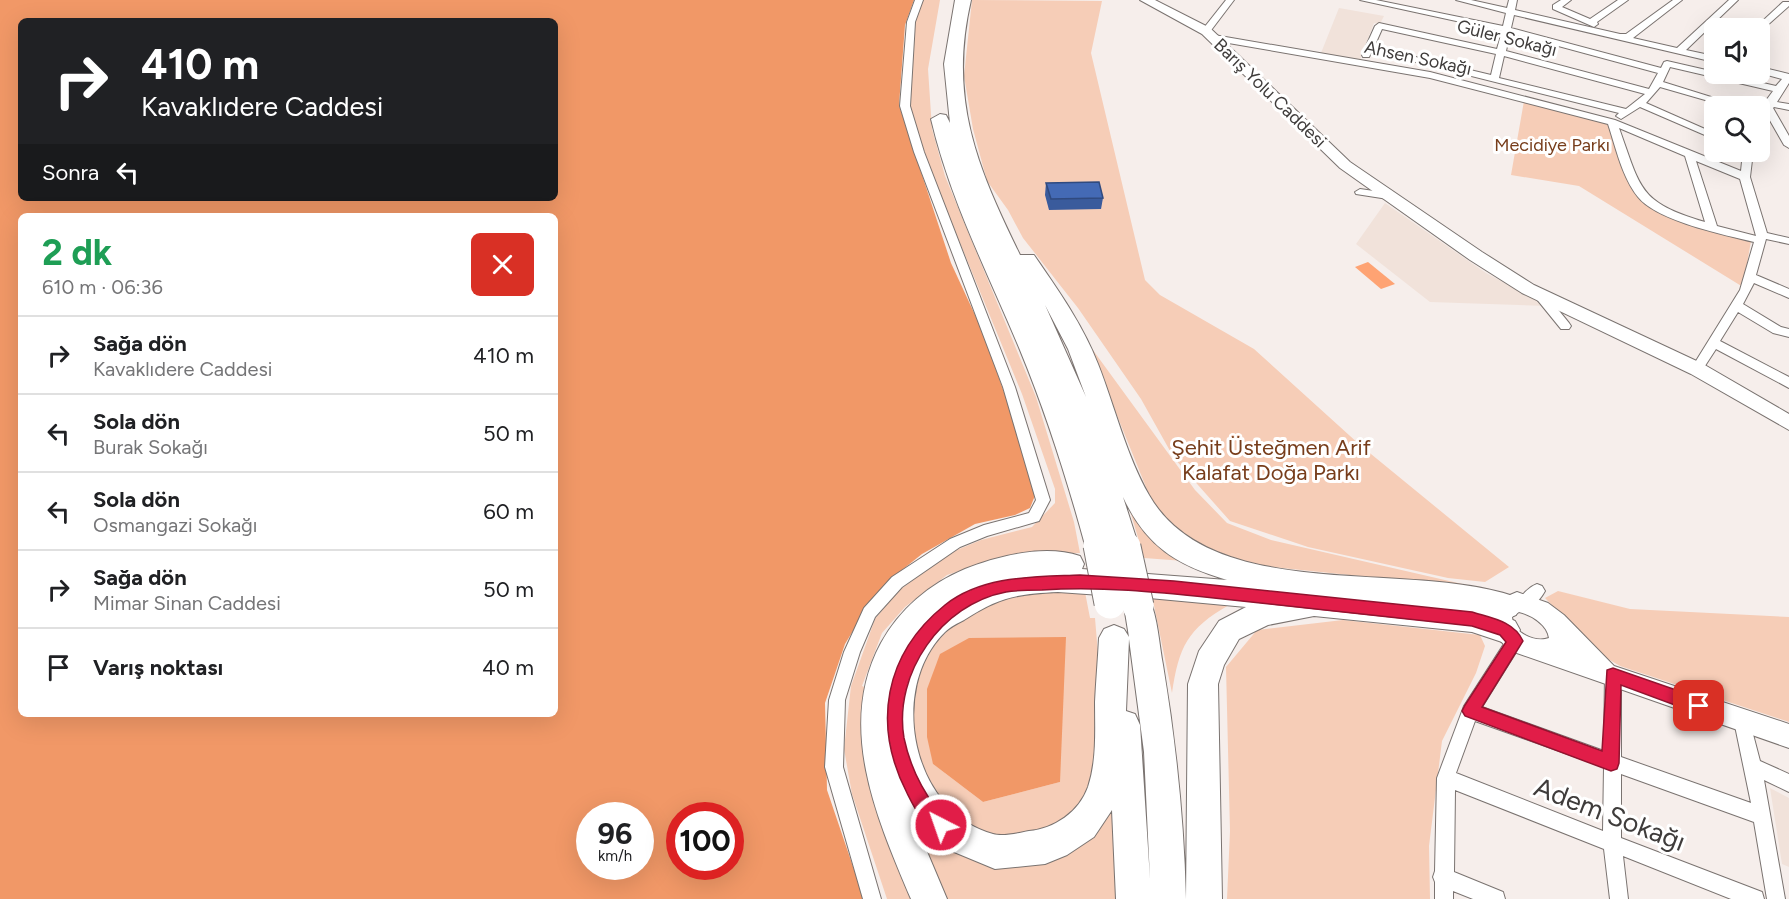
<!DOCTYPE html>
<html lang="tr">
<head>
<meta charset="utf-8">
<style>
	body { margin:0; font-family:Figtree,sans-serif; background:#f2f2f2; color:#202124; height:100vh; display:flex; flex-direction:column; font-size:22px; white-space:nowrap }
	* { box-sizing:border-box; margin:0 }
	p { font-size:20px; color:#757577 }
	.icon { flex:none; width:33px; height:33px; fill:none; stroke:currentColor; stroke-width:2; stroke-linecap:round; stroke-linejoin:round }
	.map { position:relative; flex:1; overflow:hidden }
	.panel { position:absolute; left:18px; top:213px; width:540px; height:504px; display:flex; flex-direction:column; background:#fff; border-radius:9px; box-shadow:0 6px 24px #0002 }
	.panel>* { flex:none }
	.guide { position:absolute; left:18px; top:18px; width:540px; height:183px; border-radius:9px; box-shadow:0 6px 24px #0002; background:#202124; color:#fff; overflow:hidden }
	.fabs { position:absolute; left:1704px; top:18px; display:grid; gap:12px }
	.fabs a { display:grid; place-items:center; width:66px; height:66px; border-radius:9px; background:#fff; box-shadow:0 6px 24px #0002; font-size:30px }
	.speed { position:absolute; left:576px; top:802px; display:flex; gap:12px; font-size:30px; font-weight:700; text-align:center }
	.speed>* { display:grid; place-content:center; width:78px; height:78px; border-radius:50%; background:#fff; box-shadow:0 6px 24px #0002; line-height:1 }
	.speed small { font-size:15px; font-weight:400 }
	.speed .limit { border:9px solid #d22; background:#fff; color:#111 }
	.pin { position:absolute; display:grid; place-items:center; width:51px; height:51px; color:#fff; margin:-26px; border-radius:12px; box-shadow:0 3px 9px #0006 }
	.me { position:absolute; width:66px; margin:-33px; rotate:319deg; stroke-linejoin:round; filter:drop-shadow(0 0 4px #0008) }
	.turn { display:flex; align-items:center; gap:21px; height:126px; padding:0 24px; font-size:27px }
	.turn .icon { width:78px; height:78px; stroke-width:2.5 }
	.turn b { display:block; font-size:42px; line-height:51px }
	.then { display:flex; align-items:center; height:57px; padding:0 24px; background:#0003; gap:12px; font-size:22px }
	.round { display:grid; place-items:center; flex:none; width:63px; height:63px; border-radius:9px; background:#f2f2f2 }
	.overview { display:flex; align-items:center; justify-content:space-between; height:102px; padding:0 24px }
	h1 { font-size:36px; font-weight:700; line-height:45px; color:#1e9e55 }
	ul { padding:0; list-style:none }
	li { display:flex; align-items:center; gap:18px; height:78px; padding:0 24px; border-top:2px solid #e0e0e0 }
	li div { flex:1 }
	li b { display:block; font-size:22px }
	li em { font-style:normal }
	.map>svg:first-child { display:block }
	.built { fill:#f1e2da }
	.green { fill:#f6cdb7; fill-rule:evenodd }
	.forest { fill:#f19867; fill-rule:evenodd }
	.water { fill:#fea373 }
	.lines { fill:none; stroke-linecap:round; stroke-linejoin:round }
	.street-casing { stroke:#7a7370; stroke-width:2 }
	.secondary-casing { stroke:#7a7370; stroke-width:2 }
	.highway-casing { stroke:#7a7370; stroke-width:2 }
	.street { fill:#fff; fill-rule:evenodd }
	.secondary { fill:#fff; fill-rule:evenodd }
	.highway { fill:#fff; fill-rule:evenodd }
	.highway-bridge-casing { stroke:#7a7370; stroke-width:33; stroke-linecap:butt }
	.highway-bridge { stroke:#fff; stroke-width:31 }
	.wall { fill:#3a5b9c }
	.building { fill:#446ab5; stroke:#304a7f; stroke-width:1.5 }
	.route { fill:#e11d48; stroke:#92132f; stroke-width:1.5 }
	.labels { text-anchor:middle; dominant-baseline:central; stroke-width:6; stroke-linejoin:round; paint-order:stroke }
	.far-street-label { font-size:18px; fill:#3f3c3b; stroke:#fff }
	.far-park-label { font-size:18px; fill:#773d1b; stroke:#fff }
	.park-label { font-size:22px; fill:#773d1b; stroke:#fff }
	.near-street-label { font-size:27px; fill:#3f3c3b; stroke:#fff }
</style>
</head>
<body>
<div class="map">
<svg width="1789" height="899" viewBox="0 0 1789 899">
	<rect width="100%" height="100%" fill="#f6eeeb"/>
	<g class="built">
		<polygon points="1339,8 1384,16 1380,24 1374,23 1360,60 1321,53"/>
		<polygon points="1385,203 1486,273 1548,306 1430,302 1356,244"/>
		<polygon points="1770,788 1789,798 1789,867 1782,864"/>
	</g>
	<g class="green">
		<polygon points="923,0 940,0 928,69 932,129 945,176 1036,397 1074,522 1080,553 1003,556 947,575 905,607 882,633 862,686 869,689 916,899 887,899 852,794 844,749 851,686 875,619 898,591 952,552 981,540 1032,527 1055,503 1055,489 1022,394 926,160 909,106 913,23"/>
		<polygon points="972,0 1102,1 1091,53 1145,280 1160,295 1254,349 1360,445 1509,567 1485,582 1448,578 1308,547 1230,521 1174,458 1141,399 1078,308 1023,238 1008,210 987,181 973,129 964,76"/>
		<path d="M1524 101 1609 124C1615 139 1634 192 1643 200 1665 220 1722 234 1751 241L1743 287 1579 186 1511 175Z"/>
		<polygon points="1071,320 1195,490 1227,523 1271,540 1484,589 1253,565 1204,554 1162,516 1148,492 1099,371"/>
		<polygon points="1123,487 1184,561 1144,558"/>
		<path d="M1050 591 1085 592 1090 618H1095L1102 702 1090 789 1062 828 1014 843 952 823 915 753 911 701 924 656 959 618 990 602ZM933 764 1060 782 983 802Z"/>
		<polygon points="1558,591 1630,609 1789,617 1789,722 1620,666 1598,653 1545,598"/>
		<path d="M1152 596 1229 605C1187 629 1179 647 1172 693Z"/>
		<polygon points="1343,620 1480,635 1485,646 1476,673 1442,741 1429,846 1430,899 1227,899 1230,831 1226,667 1257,630"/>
		<polygon points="901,788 993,862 1115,788 1118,899 942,899"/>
	</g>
	<g class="forest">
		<path d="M0 0H914L905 25 899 105 951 263 982 330 1029 463 1036 493 1030 508 1015 515 975 524 922 554 897 574 871 601 845 644 825 703 827 790 864 899H0ZM21 21H555V198H21ZM21 216H555V714H21ZM590 816H640V867H590ZM680 816H730V867H680Z"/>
		<polygon points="1066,637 1060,782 983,802 933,764 927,737 927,689 940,654 969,638"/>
	</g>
	<polygon class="water" points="1368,262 1395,284 1381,289 1355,267"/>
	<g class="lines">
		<defs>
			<g id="street">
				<polygon points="915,0 923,0 915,22 910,106 924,152 1015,387 1050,500 1039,521 987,536 960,547 902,587 875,617 860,652 845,700 843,767 881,899 863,899 825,767 829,700 844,652 864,608 892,577 950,539 984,525 1029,513 1036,500 1003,387 914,152 900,106 907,22"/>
				<polygon points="1226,0 1234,0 1209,33 1203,33 1203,29"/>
				<path d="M1360 0H1376L1503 26 1506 13 1456 0H1471L1507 8 1509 0H1517L1515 10 1620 34H1626L1673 0H1682L1633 38 1677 48 1729 0H1738L1686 50 1714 56V62L1514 15 1511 28 1661 68 1664 62 1667 61 1776 86 1782 79 1760 73V67L1789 74V83L1777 102 1789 104V110L1774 107 1773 108 1789 136V148L1784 145 1768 117 1763 126 1760 127V116L1764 108 1762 106 1773 91 1670 67 1663 82 1740 106H1726L1660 87 1646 103 1714 133V139L1640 107 1621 119 1616 116 1619 113 1372 51 1369 57H1363L1362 55 1375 26 1379 23 1497 49 1502 31ZM1382 29 1496 54 1491 75 1374 47ZM1510 33 1658 73 1649 89 1506 51ZM1504 56 1645 94 1626 109 1499 78Z"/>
				<polygon points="1561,0 1571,0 1562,7 1590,19 1618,0 1628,0 1597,22 1598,24 1594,27 1553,9 1553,5"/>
				<polygon points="1783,2 1789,2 1789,6 1762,30 1755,28"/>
				<path d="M1214 35 1430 72 1615 120 1741 171 1743 152H1753L1750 177 1767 233 1789 238V244L1766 239 1756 275 1789 289V298L1754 283 1743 304 1781 327 1789 329V337L1773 333 1738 312 1720 341 1789 377V388L1716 349 1701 372H1693L1691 369 1740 290 1754 242C1725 235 1657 221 1638 197 1622 177 1616 148 1608 124L1430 78 1211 40V36ZM1619 128 1685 156 1705 222C1638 202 1641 189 1619 128ZM1696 161 1740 179 1756 236 1717 226Z"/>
				<polygon points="1360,189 1388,193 1393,196 1388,199 1356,194 1355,192"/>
				<polygon points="1539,290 1543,291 1569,323 1571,326 1569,329 1561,329 1535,297 1533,294 1535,291"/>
				<path d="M1537 584 1542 586 1545 591C1540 600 1530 612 1520 608L1517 603C1521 595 1529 587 1537 584Z"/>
				<path d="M1515 634 1521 636 1523 641 1482 707 1604 751 1605 675 1607 670 1613 668 1619 670 1621 675V757L1751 803 1734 721 1736 715 1742 713 1748 715 1760 761 1789 774V792L1764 780 1785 899H1767L1754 822 1621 774V838L1762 892 1764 899H1731L1623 856 1628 899H1610L1604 849 1455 790 1454 872 1503 892 1505 899H1473L1453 891V899H1435V882L1433 877 1435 871 1437 778 1464 706 1509 636ZM1475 721 1604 767 1603 831 1456 773Z"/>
			</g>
			<g id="secondary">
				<polygon points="1140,0 1155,0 1210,28 1350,162 1482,252 1534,285 1703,364 1789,414 1789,430 1691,374 1522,293 1470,260 1340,168 1202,34"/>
				<path d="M1517 592 1548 603 1564 615 1614 666 1789 724V748L1514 652C1485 633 1480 606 1517 592ZM1519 612C1531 615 1547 624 1549 638 1535 643 1513 633 1512 617Z"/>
			</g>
			<path id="highway" d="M955 0H971C948 99 977 167 1020 255H1034C1058 290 1083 325 1098 364 1115 407 1126 455 1149 495 1212 606 1411 559 1516 597L1520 606 1516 615 1508 618 1515 621 1520 630 1515 639 1505 643 1472 632 1314 616 1268 625 1239 639 1224 665 1218 684 1222 899H1186L1188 684 1199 651 1219 621 1246 607 1149 598C1158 618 1159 644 1163 665 1176 743 1184 820 1186 899H1116L1112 810 1094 837 1067 855 1045 864 995 869 942 847 912 816 947 899H911C877 819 836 726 881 643 899 610 929 584 965 569 997 556 1045 544 1080 556L1084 564 1082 569 1227 580C1176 565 1146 546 1123 497L1139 547 1135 555 1125 558 1115 555 1111 548 1109 553 1099 556 1089 553 1085 545C1067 479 1046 413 1020 350 988 273 950 200 931 119L940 114 946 115 950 123 944 64ZM1045 305 1068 349 1086 397ZM1058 592 1129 597 1124 606 1129 637 1124 629 1114 625 1104 629 1099 638C1098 659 1096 680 1095 702 1095 730 1097 760 1088 787 1079 812 1054 829 1029 831 1019 833 1003 837 993 834 912 812 887 689 945 632 950 627 958 623 964 620 999 597 1017 594 1058 592ZM1129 639 1144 752 1150 879 1140 725 1135 714 1126 711Z"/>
		</defs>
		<use href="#street" class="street-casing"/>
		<use href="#secondary" class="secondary-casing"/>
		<use href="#highway" class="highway-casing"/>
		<use href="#street" class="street"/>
		<use href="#secondary" class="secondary"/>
		<use href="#highway" class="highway"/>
		<defs>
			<g id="highway-bridge">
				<polyline points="1099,545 1110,603"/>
				<polyline points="1125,547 1138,606"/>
			</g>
		</defs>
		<use href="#highway-bridge" class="highway-bridge-casing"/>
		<use href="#highway-bridge" class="highway-bridge"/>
	</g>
	<polygon class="wall" points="1046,183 1103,198 1101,209 1049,210 1045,195"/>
	<polygon class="building" points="1099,182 1103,198 1051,199 1046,183"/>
	<path class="route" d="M1080 575 1174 581 1472 612C1491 618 1514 621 1523 641L1482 707 1602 751 1607 670 1613 668 1699 698 1705 700 1707 706 1705 711 1699 714 1621 685 1619 763 1617 769 1611 771 1465 716 1462 711 1465 705 1506 642 1500 635 1472 626C1386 617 1300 608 1214 598 1157 592 1100 586 1042 590 1030 590 1017 590 1006 592 942 604 893 673 904 738 909 762 921 788 936 808 940 814 947 817 950 825L947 831 941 834C923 826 915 809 907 793 872 725 884 654 945 605 983 575 1035 577 1080 575Z"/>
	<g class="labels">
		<g class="far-street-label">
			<text transform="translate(1507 38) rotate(14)">Güler Sokağı</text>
			<text transform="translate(1418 58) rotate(12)">Ahsen Sokağı</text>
			<text transform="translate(1270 93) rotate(44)">Barış Yolu Caddesi</text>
		</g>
		<g class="far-park-label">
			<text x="1552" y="145">Mecidiye Parkı</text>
		</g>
		<g class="park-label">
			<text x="1271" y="447">Şehit Üsteğmen Arif<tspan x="1271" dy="25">Kalafat Doğa Parkı</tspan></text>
		</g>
		<g class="near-street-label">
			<text transform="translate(1610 814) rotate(21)">Adem Sokağı</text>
		</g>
	</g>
</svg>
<div class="fabs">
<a><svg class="icon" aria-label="sound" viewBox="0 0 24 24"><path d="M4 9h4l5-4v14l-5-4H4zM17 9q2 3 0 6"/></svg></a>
<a><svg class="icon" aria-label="search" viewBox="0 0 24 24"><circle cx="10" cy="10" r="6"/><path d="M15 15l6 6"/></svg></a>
</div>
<div class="speed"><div>96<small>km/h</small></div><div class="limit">100</div></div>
<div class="pin" style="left:1699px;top:706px;background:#d93025"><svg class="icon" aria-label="arrive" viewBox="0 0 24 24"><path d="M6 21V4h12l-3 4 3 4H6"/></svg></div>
<svg class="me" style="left:941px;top:825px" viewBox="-20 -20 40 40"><circle r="17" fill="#e11d48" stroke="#fff" stroke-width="3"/><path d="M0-11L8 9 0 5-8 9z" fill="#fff"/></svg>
<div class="guide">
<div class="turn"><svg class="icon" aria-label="right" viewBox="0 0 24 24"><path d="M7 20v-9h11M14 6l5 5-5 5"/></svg><div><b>410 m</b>Kavaklıdere Caddesi</div></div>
<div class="then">Sonra<svg class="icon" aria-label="left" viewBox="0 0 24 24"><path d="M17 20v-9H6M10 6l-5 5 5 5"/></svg></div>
</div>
<section class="panel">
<div class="overview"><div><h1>2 dk</h1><p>610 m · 06:36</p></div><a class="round" style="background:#d93025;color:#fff"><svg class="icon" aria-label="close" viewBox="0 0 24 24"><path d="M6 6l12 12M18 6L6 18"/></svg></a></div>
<ul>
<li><svg class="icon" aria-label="right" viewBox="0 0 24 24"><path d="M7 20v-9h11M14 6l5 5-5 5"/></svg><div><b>Sağa dön</b><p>Kavaklıdere Caddesi</p></div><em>410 m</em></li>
<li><svg class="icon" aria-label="left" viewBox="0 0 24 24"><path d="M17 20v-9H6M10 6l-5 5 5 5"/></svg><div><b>Sola dön</b><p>Burak Sokağı</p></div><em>50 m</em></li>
<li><svg class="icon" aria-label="left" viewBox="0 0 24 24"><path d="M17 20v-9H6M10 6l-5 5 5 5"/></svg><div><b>Sola dön</b><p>Osmangazi Sokağı</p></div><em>60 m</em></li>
<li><svg class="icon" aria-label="right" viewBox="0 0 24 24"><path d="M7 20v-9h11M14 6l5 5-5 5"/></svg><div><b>Sağa dön</b><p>Mimar Sinan Caddesi</p></div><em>50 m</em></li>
<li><svg class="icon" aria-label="arrive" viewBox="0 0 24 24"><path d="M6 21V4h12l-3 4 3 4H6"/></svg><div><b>Varış noktası</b></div><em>40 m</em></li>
</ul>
</section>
</div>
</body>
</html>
